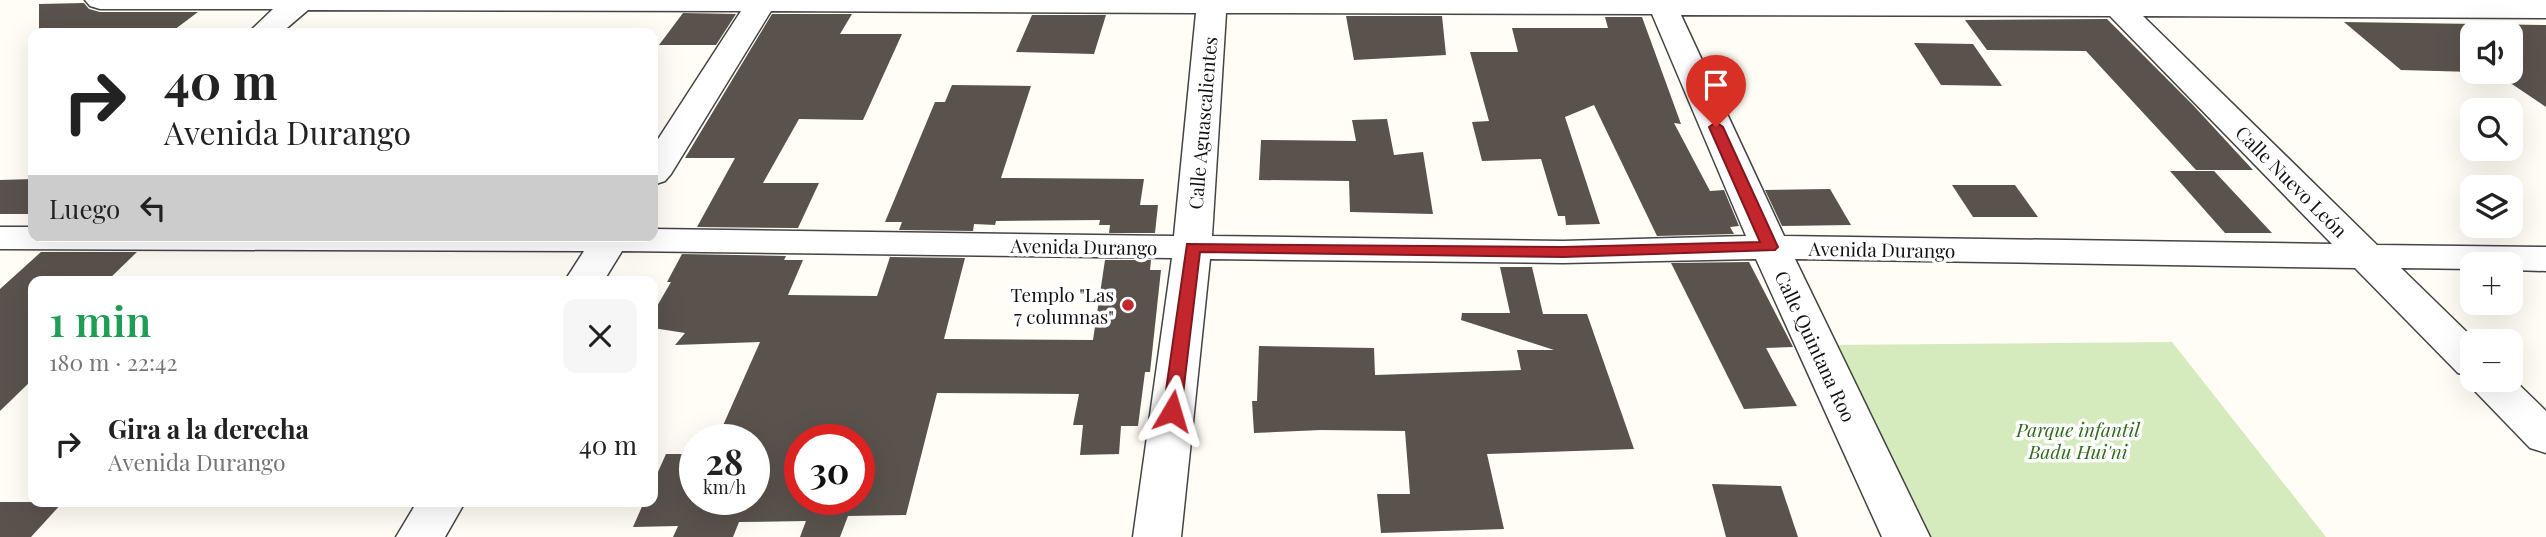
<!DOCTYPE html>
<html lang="es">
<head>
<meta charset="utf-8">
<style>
	body { margin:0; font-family:"Playfair Display",serif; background:#f6f6f6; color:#222; height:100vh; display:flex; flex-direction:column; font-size:26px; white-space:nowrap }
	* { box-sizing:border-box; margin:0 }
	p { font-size:23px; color:#767676 }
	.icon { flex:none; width:38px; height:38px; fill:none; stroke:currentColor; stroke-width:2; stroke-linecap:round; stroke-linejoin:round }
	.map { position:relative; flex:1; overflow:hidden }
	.panel { position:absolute; left:28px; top:276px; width:630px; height:231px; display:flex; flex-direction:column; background:#fff; border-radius:14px; box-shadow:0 7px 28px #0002 }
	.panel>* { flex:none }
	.top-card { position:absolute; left:28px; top:28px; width:630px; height:214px; border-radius:14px; box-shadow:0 7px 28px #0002; background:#fff; color:#222; overflow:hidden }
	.tools { position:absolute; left:2460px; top:21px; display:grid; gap:14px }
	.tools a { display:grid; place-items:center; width:63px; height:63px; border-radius:14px; background:#fff; box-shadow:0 7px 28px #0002; font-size:35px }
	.speed { position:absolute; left:679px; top:424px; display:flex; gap:14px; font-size:35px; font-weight:700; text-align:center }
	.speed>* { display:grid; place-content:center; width:91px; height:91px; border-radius:50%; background:#fff; box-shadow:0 7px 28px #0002; line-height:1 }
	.speed small { font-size:18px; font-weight:400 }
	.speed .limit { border:10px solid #d22; background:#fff; color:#111 }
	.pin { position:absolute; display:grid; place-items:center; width:60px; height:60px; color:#fff; margin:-72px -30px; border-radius:50% 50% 50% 0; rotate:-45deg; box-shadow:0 0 7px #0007 }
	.pin .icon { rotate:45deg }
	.me { position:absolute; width:77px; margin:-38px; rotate:7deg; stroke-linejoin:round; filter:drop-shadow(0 0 5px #0008) }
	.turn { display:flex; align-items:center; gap:24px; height:147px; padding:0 21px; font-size:32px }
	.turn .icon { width:91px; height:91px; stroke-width:2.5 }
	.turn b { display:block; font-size:49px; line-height:60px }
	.then { display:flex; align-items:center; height:66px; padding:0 21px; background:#0003; gap:14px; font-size:26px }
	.round { display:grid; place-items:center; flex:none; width:74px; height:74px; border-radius:14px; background:#f6f6f6 }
	.head { display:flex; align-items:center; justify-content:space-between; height:119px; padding:0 21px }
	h1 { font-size:42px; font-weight:600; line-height:52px; color:#1e9e55 }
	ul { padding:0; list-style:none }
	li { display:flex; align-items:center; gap:21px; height:98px; padding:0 21px }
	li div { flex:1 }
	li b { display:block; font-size:26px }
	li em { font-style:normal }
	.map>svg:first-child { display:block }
	.green { fill:#d5ebbd }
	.building { fill:#5a524d; fill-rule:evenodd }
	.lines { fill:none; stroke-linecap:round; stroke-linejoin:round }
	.street-casing { stroke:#444; stroke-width:3 }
	.street { fill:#fff; fill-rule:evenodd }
	.route { fill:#c4262e; stroke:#7f191e; stroke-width:2 }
	.poi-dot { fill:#c4262e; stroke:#fff; stroke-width:2.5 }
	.labels { text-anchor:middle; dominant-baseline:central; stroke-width:7; stroke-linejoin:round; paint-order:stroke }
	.street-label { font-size:19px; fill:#111; stroke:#fff }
	.poi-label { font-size:19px; fill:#111; stroke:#fff; text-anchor:end }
	.park-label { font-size:19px; font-style:italic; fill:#2f6b1f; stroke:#fff }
</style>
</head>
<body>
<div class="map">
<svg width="2546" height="537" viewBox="0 0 2546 537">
	<rect width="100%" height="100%" fill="#fffdf5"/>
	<polygon class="green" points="2172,342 2326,537 1926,537 1831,345"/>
	<g class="building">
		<polygon points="84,3 89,9 100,12 198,12 170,33 39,33 39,4"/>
		<polygon points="683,13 736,14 716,45 659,45"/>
		<polygon points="772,14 852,14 840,34 902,34 863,120 799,119 763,183 819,183 798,228 697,227 735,158 685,158"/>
		<polygon points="1032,15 1106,15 1094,54 1016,52"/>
		<polygon points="1346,16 1442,16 1446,55 1354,60"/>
		<polygon points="1605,17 1642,17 1681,124 1674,123 1710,191 1724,190 1739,226 1730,227 1734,234 1657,236 1594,105 1565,117 1600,224 1566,225 1565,216 1558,216 1541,159 1482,161 1472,122 1489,121 1470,52 1518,52 1512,28 1608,28"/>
		<polygon points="2107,19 2192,104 2253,170 2196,170 2086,51 1987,50 1965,20"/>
		<polygon points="2344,22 2546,25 2546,107 2494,72 2484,72 2511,72 2511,33 2473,33 2473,72 2401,70"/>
		<polygon points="1914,43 1973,44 2002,86 1941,85"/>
		<polygon points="952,85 1031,86 1001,178 1144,179 1140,205 1158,205 1155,233 1109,233 1110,225 1099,225 1100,220 996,221 995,225 974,224 973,231 899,230 902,222 885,222 935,102 945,102"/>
		<polygon points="1387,119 1394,155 1423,152 1433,214 1350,212 1349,181 1259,180 1261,140 1356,141 1352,120"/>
		<polygon points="2170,171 2214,171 2272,233 2225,233"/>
		<polygon points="33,179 33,214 0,214 0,180"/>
		<polygon points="1952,185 2015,185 2038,217 1973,217"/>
		<polygon points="1830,189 1851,225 1782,226 1765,190"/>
		<polygon points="41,252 137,252 106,282 33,282 33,379 0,411 0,289"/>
		<path d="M682 254 786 256 784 260H803L788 295 877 296 890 257 965 258 944 339 1093 340 1105 260H1151L1150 270H1161L1150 372H1145L1138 426H1121L1119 454 1080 455 1083 425H1073L1079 394 937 393 906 515 848 516 840 537H800L806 521 739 522 733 537H673L678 526 633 527 644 502H653V483L666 454H695V499H754V439H717L760 342 675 345 685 333 653 328V313L671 282H667ZM800 439H859V499H800Z"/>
		<polygon points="1749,262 1793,347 1766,348 1797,406 1744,409 1671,263"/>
		<polygon points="1500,267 1532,267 1543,314 1587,314 1634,449 1487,454 1504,529 1381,533 1377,494 1410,494 1405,431 1321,430 1254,433 1252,401 1257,401 1259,346 1374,348 1375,375 1521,370 1517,350 1554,350 1461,320 1462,313 1510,313"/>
		<polygon points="1712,484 1781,486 1798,537 1726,537"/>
		<polygon points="0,502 63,502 31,537 0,537"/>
	</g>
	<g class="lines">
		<defs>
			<g id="street">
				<path d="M85 0H2546V18L2143 16 2377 245 2546 247V271L2511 270V264H2473V269L2401 268 2476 341H2473V380H2511V377L2546 411V453L2530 448 2474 390 2468 380 2470 376 2458 373 2355 268 1795 259 1930 537H1882L1756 259 1563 263 1210 259 1181 537H1133L1172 258 622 251 603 282H564L584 251 0 249V227H33V236H653V229L1174 236 1196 13 771 11 671 174 665 181 653 185V147L741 11 308 10 281 33H248L273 9H100L90 6ZM1226 13 1652 14 1746 236 1563 241 1212 236ZM1681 15 2110 16 2332 244 1784 236Z"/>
				<polygon points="417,502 465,502 445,537 396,537"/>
			</g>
		</defs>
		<use href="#street" class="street-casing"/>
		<use href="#street" class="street"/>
	</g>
	<polygon class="route" points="1716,122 1723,127 1778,247 1775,250 1563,257 1200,252 1181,411 1178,415 1165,415 1163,411 1187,244 1563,247 1760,242 1709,127"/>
	<circle class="poi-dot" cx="1128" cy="305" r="7"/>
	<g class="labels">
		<g class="street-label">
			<text transform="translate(1202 123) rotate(-85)">Calle Aguascalientes</text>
			<text transform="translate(2292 181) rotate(45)">Calle Nuevo León</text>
			<text transform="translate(1084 246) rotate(1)">Avenida Durango</text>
			<text transform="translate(1882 249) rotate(1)">Avenida Durango</text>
			<text transform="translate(1816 346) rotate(65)">Calle Quintana Roo</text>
		</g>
		<g class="poi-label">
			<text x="1114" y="294">Templo "Las<tspan x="1114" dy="22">7 columnas"</tspan></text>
		</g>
		<g class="park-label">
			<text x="2078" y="429">Parque infantil<tspan x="2078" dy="22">Badu Hui'ni</tspan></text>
		</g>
	</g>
</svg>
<div class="tools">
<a><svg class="icon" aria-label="sound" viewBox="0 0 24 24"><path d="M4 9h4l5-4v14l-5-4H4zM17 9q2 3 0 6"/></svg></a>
<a><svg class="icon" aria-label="search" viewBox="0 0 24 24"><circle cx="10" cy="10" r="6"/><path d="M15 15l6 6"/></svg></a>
<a><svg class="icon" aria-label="layers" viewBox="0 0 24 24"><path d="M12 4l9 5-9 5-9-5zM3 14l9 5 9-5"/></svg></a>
<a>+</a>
<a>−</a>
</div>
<div class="speed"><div>28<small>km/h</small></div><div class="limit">30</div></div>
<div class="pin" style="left:1716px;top:127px;background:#d93025"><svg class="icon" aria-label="arrive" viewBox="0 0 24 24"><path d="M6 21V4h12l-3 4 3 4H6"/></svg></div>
<svg class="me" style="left:1172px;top:411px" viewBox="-20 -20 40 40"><path d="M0-17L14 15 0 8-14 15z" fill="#c4262e" stroke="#fff" stroke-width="4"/></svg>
<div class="top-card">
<div class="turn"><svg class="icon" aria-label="right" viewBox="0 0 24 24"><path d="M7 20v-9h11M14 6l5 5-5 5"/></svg><div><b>40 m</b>Avenida Durango</div></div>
<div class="then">Luego<svg class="icon" aria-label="left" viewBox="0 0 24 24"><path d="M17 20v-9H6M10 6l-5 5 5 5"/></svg></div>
</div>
<section class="panel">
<div class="head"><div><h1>1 min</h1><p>180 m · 22:42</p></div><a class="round"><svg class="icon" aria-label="close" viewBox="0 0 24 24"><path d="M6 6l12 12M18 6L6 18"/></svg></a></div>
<ul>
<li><svg class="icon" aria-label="right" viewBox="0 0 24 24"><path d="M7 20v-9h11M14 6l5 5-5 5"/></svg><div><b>Gira a la derecha</b><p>Avenida Durango</p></div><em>40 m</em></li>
</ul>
</section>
</div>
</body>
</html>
